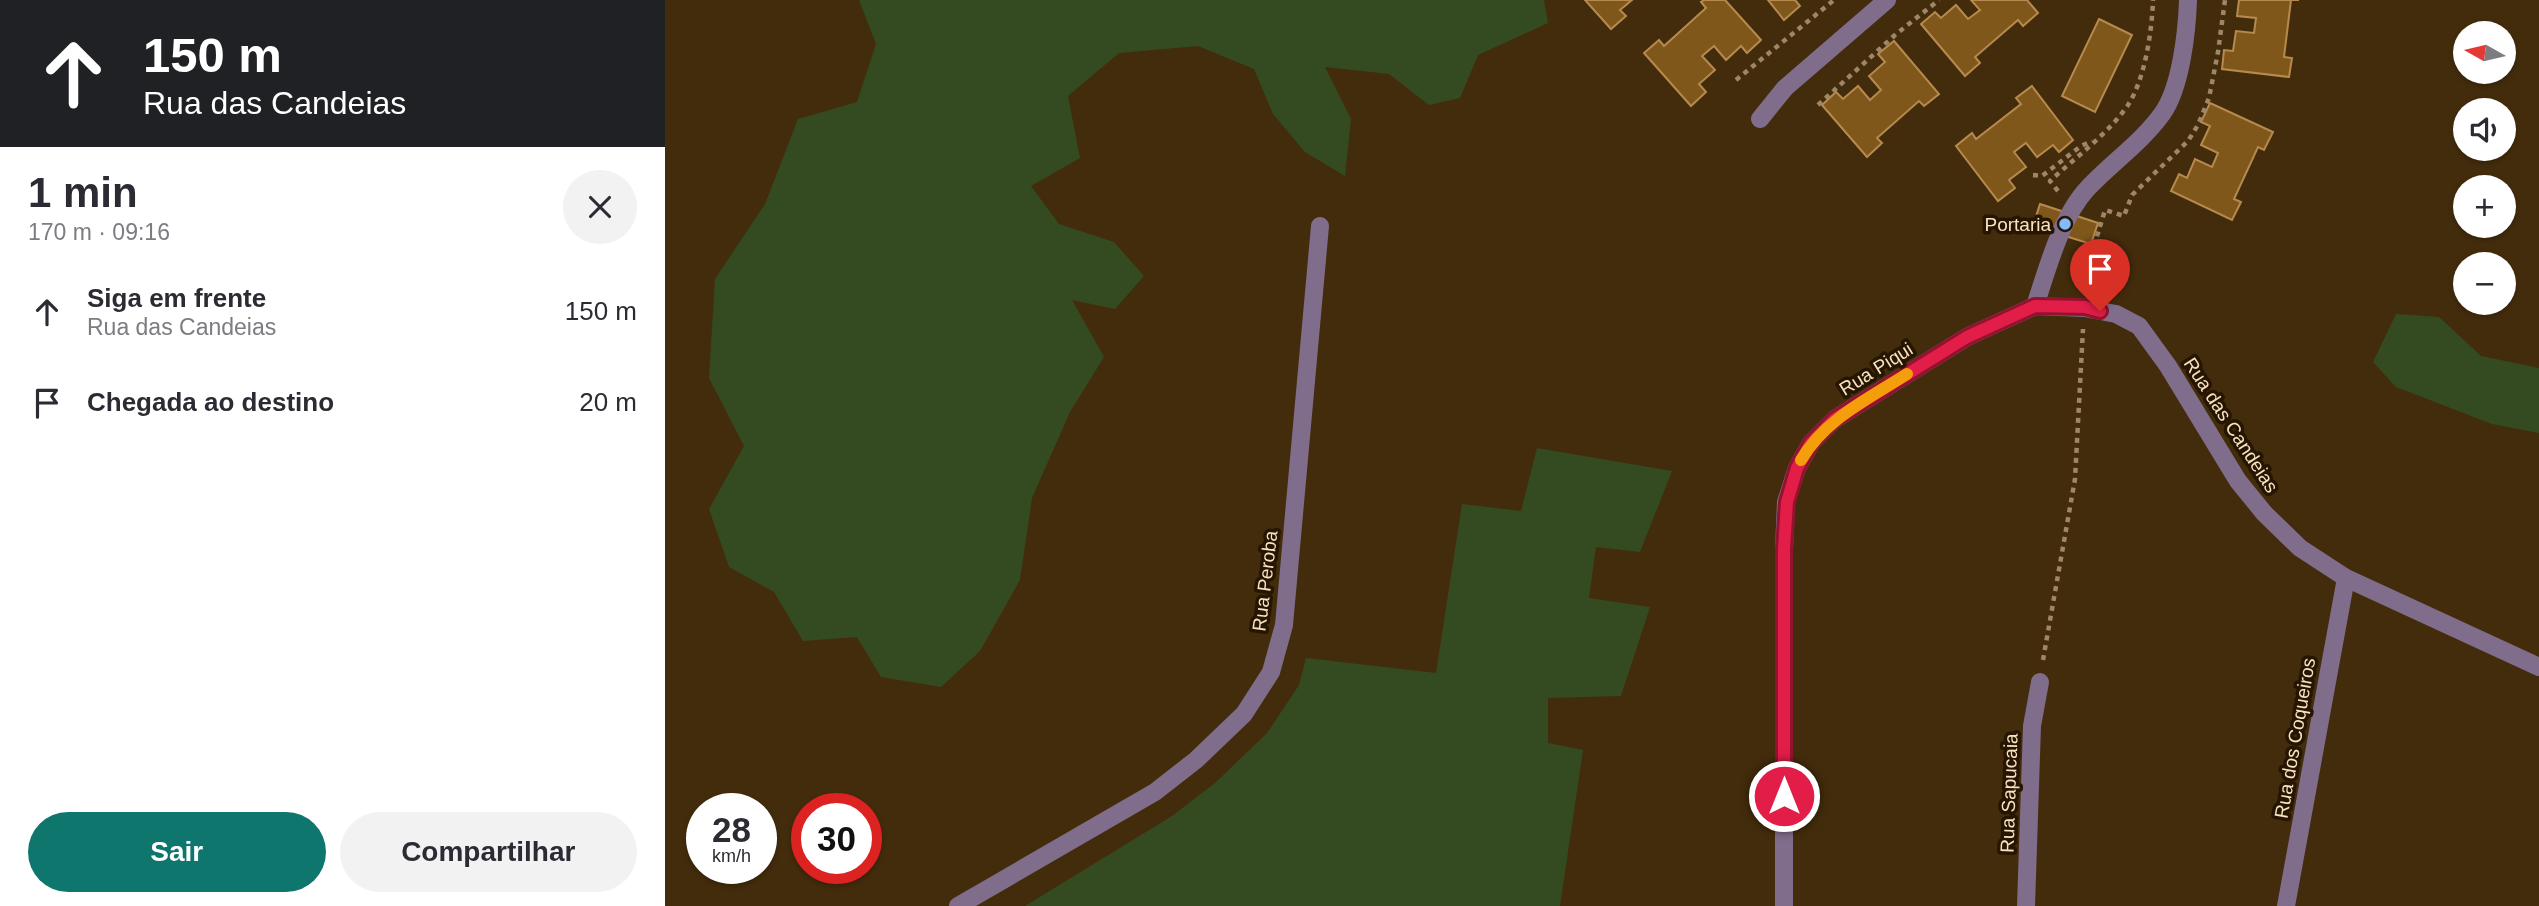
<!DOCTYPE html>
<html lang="pt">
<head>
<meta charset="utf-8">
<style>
	body { margin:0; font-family:Arial,sans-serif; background:#f2f2f3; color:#2b2b33; height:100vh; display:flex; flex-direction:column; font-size:26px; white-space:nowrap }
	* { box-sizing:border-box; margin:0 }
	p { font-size:23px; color:#7c7c81 }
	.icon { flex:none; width:38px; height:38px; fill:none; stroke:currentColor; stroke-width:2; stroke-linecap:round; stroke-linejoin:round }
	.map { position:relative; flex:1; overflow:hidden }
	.drawer { display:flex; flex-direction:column; background:#fff; width:665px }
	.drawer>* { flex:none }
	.banner { background:#202124; color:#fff; overflow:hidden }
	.needle { width:46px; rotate:278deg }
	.controls { position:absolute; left:1788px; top:21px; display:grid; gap:14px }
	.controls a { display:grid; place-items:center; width:63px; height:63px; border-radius:50%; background:#fff; box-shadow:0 2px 5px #0004; font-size:35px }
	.speed { position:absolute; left:21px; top:793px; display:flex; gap:14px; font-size:35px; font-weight:700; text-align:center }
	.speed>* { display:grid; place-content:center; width:91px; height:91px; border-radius:50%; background:#fff; box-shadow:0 2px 5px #0004; line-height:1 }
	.speed small { font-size:18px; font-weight:400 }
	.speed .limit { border:10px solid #d22; background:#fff; color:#111 }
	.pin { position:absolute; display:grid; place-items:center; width:60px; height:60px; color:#fff; margin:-72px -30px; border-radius:50% 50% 50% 0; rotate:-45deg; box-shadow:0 0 7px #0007 }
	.pin .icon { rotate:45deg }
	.me { position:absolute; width:77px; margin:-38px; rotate:0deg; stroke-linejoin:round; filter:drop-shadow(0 0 5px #0008) }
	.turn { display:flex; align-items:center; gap:24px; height:147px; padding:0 28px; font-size:32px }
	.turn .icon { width:91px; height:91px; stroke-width:2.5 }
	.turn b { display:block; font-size:49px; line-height:60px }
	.round { display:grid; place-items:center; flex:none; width:74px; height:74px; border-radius:37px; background:#f2f2f3 }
	.head { display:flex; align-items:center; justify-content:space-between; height:119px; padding:0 28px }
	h1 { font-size:42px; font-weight:600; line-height:52px }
	.button { display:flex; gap:14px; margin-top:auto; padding:14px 28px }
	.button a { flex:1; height:80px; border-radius:42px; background:#0f766e; color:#fff; font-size:28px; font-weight:600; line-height:80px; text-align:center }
	.button a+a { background:#f2f2f3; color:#2b2b33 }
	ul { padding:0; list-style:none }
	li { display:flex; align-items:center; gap:21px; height:91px; padding:0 28px }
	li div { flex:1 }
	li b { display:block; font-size:26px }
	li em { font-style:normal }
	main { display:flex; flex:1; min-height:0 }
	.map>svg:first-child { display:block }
	.green { fill:#344b21 }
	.building { fill:#80571a; stroke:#b68a4f; stroke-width:2 }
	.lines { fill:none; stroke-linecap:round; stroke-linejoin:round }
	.path { stroke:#9e8667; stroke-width:4.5; stroke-dasharray:5 5; stroke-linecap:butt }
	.minor { stroke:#806d8c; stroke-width:18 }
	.route-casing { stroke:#92132f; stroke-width:18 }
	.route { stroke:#e11d48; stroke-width:12 }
	.slow { stroke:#f59e0b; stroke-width:12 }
	.poi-dot { fill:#84bcfb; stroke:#261500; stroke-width:2.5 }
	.labels { text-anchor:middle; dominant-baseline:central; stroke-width:7; stroke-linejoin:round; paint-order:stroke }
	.poi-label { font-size:19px; fill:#f9e1c3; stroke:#261500; text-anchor:end }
	.street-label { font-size:19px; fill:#f9e1c3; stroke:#261500 }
</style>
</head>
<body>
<main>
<section class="drawer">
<div class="banner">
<div class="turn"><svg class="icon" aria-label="ahead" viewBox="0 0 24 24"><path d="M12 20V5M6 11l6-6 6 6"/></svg><div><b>150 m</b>Rua das Candeias</div></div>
</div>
<div class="head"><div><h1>1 min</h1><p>170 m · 09:16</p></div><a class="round"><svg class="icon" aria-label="close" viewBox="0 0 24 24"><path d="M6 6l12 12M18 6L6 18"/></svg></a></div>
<ul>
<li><svg class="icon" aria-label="ahead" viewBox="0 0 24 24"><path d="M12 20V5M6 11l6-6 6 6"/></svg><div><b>Siga em frente</b><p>Rua das Candeias</p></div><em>150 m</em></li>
<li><svg class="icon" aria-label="arrive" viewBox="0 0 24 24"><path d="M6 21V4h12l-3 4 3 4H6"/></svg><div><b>Chegada ao destino</b></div><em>20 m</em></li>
</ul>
<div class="button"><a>Sair</a><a>Compartilhar</a></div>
</section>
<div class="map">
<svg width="1874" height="906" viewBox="0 0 1874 906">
	<rect width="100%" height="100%" fill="#432c0c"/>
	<g class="green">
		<polygon points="194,0 879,0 883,23 813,55 795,98 764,105 724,74 660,67 686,119 680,176 640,152 608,114 589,69 533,46 454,53 403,96 415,158 366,186 394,224 449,242 479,276 450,309 407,300 439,357 405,412 367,498 355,580 315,651 276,687 216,677 192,637 138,641 109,592 64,567 44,509 79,446 44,378 50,279 100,204 133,119 192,102 211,44"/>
		<polygon points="1731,314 1774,317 1816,356 1874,368 1874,433 1827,424 1731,387 1708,362"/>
		<polygon points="872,448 1007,471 975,552 931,547 924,598 985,607 956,696 883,698 883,743 918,750 895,906 360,906 507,816 550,783 602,733 634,685 641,658 771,673 797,504 856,511"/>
	</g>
	<g class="building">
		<polygon points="920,0 967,0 955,10 961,16 946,29"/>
		<polygon points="1039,0 1060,0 1096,40 1082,53 1076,46 1061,60 1049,46 1037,56 1050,70 1034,84 1041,92 1026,106 979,53 994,40 999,46 1041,8 1036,2"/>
		<polygon points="1103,0 1130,0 1135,6 1119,20"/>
		<polygon points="1306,0 1362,0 1373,13 1358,26 1353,20 1310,57 1315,63 1300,76 1256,24 1270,12 1276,18 1291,5 1303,19 1315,10"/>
		<polygon points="1574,0 1634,0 1626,0 1619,57 1627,58 1624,77 1557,69 1559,50 1568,51 1571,31 1589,33 1591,18 1572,16"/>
		<polygon points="1434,19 1467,35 1430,112 1397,96"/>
		<polygon points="1229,41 1274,94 1259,106 1254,101 1212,138 1217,143 1202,157 1157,105 1171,92 1178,99 1193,86 1205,100 1216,90 1204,76 1220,62 1213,54"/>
		<polygon points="1367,86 1408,140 1394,152 1388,145 1372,157 1361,143 1349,152 1361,167 1344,180 1350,188 1333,201 1291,146 1307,133 1311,139 1356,104 1351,98"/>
		<polygon points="1545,103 1608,132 1599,150 1593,147 1569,199 1576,202 1567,220 1506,191 1514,174 1522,178 1530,159 1547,167 1553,153 1536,145 1545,126 1536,122"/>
		<polygon points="1375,204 1433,223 1426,244 1368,226"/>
	</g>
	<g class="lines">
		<g class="path">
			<polyline points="1071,80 1169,0"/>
			<polyline points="1153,105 1230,35 1274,0"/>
			<polyline points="1368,175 1377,176 1416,146 1427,141"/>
			<path d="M1393 191 1385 181C1411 157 1443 134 1463 105 1480 79 1487 31 1488 0"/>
			<polyline points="1421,285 1423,266 1440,210 1459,216 1467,195 1523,141 1533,125 1544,98 1553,52 1560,0"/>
			<polyline points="1378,660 1410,479 1418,329"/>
		</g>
		<g class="minor">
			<polyline points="1095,119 1120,88 1222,0"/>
			<path d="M1370 306C1382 270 1396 217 1422 189 1446 163 1476 143 1497 114 1516 88 1522 31 1523 0"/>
			<polyline points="293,906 490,792 531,760 579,714 606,672 619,625 655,226"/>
			<polyline points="1119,906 1119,549 1121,502 1132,468 1146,443 1170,419 1302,337 1370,306 1420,308 1451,314 1474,326 1503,366 1573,481 1599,513 1635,548 1681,578 1874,667"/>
			<polyline points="1361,906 1367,726 1375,682"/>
			<polyline points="1621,906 1681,578"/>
		</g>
	</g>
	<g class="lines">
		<defs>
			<polyline id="route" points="1119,796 1119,549 1122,502 1132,468 1146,443 1170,419 1302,337 1370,306 1420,307 1435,311"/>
		</defs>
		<use href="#route" class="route-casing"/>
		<use href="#route" class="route"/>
		<path class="slow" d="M1136 460C1160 419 1203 399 1242 374"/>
	</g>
	<circle class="poi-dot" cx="1400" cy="224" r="7"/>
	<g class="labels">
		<g class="poi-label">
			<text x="1386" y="224">Portaria</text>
		</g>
		<g class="street-label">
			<text transform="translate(1211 369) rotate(-32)">Rua Piqui</text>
			<text transform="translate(1566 425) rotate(57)">Rua das Candeias</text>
			<text transform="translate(600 581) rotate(-83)">Rua Peroba</text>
			<text transform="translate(1630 738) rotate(-80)">Rua dos Coqueiros</text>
			<text transform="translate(1344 793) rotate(-88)">Rua Sapucaia</text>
		</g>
	</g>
</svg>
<div class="controls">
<a><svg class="needle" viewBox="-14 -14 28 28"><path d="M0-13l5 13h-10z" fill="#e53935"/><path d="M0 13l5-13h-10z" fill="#7c7c81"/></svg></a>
<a><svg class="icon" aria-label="sound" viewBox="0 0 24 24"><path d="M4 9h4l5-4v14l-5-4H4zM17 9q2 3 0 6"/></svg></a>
<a>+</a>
<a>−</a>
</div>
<div class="speed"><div>28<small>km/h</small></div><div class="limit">30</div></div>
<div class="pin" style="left:1435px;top:311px;background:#d93025"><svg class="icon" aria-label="arrive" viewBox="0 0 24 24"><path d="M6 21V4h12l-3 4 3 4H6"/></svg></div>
<svg class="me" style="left:1119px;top:796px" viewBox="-20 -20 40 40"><circle r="17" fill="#e11d48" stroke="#fff" stroke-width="3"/><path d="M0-11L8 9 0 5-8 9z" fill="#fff"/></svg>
</div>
</main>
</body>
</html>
